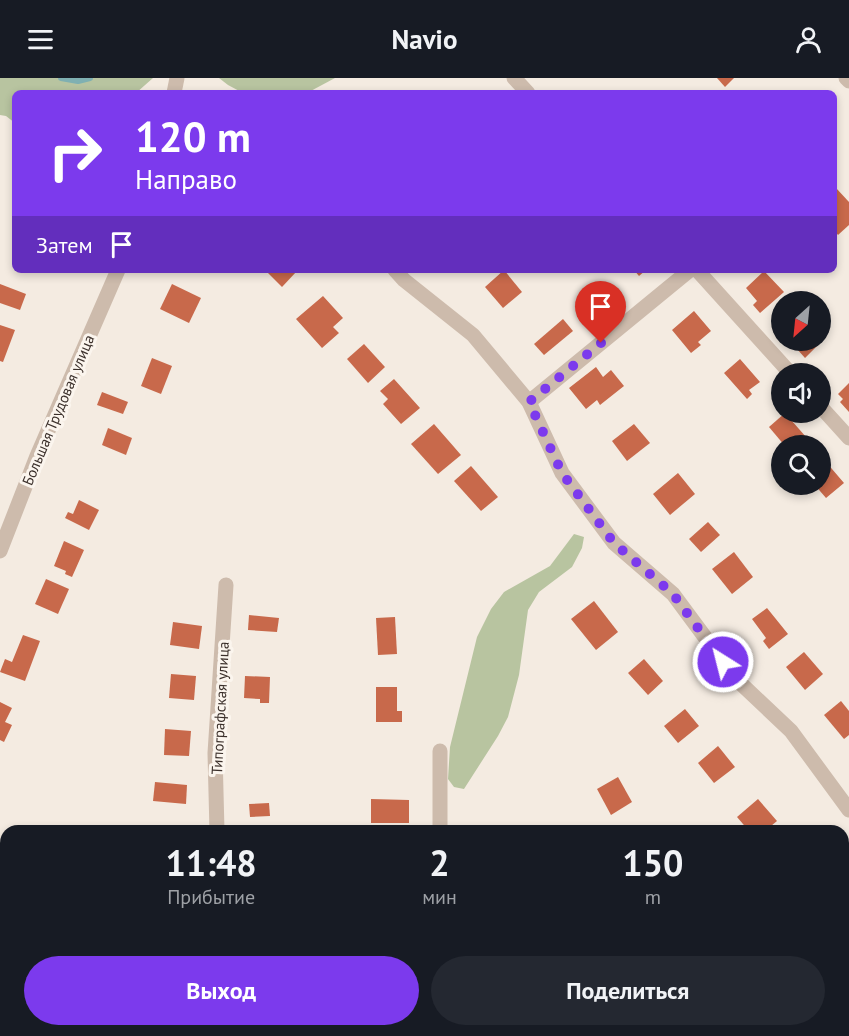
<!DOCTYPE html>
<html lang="ru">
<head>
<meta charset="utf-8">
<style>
	body { margin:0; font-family:"PT Sans",sans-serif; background:#242831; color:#f1f3f6; height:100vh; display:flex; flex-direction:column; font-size:22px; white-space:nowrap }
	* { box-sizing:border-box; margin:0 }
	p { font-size:20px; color:#9ea1a6 }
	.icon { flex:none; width:33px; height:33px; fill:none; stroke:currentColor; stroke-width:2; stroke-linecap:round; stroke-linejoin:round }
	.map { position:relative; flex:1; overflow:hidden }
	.details { position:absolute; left:0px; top:747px; width:849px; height:212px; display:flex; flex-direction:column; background:#171b24; border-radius:18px 18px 0 0; box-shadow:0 3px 9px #0003 }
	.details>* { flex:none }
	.guide { position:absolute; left:12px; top:12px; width:825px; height:183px; border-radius:9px; box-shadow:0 3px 9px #0003; background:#7c3aed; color:#fff; overflow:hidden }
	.needle { width:39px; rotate:207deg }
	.controls { position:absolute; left:771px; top:213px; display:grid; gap:12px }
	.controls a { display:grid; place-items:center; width:60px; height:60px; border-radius:50%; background:#171b24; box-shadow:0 3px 9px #0003; font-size:30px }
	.pin { position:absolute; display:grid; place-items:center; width:51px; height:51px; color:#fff; margin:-62px -26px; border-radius:50% 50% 50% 0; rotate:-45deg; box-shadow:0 0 6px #0007 }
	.pin .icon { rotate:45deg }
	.me { position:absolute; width:66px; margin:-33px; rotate:324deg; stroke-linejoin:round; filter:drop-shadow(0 0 4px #0008) }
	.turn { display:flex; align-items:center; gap:21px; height:126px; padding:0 24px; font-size:27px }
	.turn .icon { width:78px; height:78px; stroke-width:2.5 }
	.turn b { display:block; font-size:42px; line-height:51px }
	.then { display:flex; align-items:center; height:57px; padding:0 24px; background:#0003; gap:12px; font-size:22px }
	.eta { display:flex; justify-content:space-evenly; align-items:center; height:102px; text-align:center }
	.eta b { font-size:36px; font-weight:800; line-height:42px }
	.action { display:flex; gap:12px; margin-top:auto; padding:12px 24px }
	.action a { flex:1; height:69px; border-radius:36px; background:#7c3aed; color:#fff; font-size:24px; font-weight:800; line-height:69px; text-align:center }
	.action a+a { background:#242831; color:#f1f3f6 }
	header { display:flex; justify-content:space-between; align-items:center; height:78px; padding:0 24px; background:#171b24; font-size:27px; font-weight:800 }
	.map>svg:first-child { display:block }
	.green { fill:#b8c4a0 }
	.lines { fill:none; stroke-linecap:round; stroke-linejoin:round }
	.stream { stroke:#7fb0b2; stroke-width:6 }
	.building { fill:#c8694b }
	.minor { stroke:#cdbbac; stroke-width:15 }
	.route { stroke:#7c3aed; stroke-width:10; stroke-dasharray:0 18 }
	.labels { text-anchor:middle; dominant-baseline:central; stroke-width:6; stroke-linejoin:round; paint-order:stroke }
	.street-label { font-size:15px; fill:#3b302b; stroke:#fbf5ee }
</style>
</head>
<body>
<header><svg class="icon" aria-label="menu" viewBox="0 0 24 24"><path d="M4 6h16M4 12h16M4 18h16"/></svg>Navio<svg class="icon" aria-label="person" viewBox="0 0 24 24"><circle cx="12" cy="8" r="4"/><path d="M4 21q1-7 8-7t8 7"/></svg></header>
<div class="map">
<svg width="849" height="958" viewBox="0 0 849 958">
	<rect width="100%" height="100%" fill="#f4ebe1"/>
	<g class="green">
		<polygon points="0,0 153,0 136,15 15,15 15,45 6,38 0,37"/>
		<polygon points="219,0 335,0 307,15 243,15 228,7"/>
		<polygon points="574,456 584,459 582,470 572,489 539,514 528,532 519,597 508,639 498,658 464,711 454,709 448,701 450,669 477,559 491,531 504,514 550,488"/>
		<polygon points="12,953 96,953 96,958 6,958"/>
	</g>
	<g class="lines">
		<polyline class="stream" points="61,0 78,3 90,0"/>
	</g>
	<g class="building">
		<polygon points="717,0 734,0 725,9"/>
		<polygon points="836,110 849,124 849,147 838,157 834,152 834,113"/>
		<polygon points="265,192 296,192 297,193 282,209"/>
		<polygon points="504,192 522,214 503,230 485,209"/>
		<polygon points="634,192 646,192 639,198"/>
		<polygon points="764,193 784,214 760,235 753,227 757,223 746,210"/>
		<polygon points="0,206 26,216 20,232 0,225"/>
		<polygon points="172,206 201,220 189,245 160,231"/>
		<polygon points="323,218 343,240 333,249 339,255 322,270 296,241"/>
		<polygon points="694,233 711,253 698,264 701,267 691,275 672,252"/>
		<polygon points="563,241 573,253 544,277 534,266"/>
		<polygon points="0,247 15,252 3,284 0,283"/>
		<polygon points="793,262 816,262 819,266 805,280 797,271 799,269"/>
		<polygon points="364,266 385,289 368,305 347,281"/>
		<polygon points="152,280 172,288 161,316 141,308"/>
		<polygon points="740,281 760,304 749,312 752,316 747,321 724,295"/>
		<polygon points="596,289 603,299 611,292 624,308 600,327 597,322 586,331 569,310"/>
		<polygon points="394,301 420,330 401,346 383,326 388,321 380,313"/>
		<polygon points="849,305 849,334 840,324 843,321 838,316"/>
		<polygon points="102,314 128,324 123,336 97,327"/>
		<polygon points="785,335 806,359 796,368 785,368 769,349"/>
		<polygon points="434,346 461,377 438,396 411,366"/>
		<polygon points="634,346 650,365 627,383 612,363"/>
		<polygon points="108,350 132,360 126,377 102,367"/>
		<polygon points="826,384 844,405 826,420 814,406 820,406 820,389"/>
		<polygon points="471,388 498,419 481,433 454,403"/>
		<polygon points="678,395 695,416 670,437 653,416"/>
		<polygon points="79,422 99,432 89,452 65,440 68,434 73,436"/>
		<polygon points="708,444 720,457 701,474 689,461"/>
		<polygon points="64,463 84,472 72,499 65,496 66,493 54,488"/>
		<polygon points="734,474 753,499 732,516 712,491"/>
		<polygon points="46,501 69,511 58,536 35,526"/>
		<polygon points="594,523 618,554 596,572 571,541"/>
		<polygon points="767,530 788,556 769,571 763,563 766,560 752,541"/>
		<polygon points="249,537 279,540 277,554 248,552"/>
		<polygon points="395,539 397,576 378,577 376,540"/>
		<polygon points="173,544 202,548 199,571 170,567"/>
		<polygon points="23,557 40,563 25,603 0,594 5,581 12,584"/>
		<polygon points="804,574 823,596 805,612 786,589"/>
		<polygon points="644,581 663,603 648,617 628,595"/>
		<polygon points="171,596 196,598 194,622 169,620"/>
		<polygon points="245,598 270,599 269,625 260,625 260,621 244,620"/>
		<polygon points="376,609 397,609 397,633 402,633 402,644 376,644"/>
		<polygon points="841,623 849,633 849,657 844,661 824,637"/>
		<polygon points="0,624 12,630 5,644 12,647 4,664 0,662"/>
		<polygon points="685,631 699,648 678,665 664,648"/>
		<polygon points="165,651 191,653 189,678 164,677"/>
		<polygon points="718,668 735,689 714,705 698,685"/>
		<polygon points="618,699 632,724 611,737 597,711"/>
		<polygon points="155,704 187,707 186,726 153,723"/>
		<polygon points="371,721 409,722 409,745 371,745"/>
		<polygon points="758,721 777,743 765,753 749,753 737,739"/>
		<polygon points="269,725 270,738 250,739 249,726"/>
		<polygon points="845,820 849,825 849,860 845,862 843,859 843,821"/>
		<polygon points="381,952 399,952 399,954 382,956"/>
		<polygon points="489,952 510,952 511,956 501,958 490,958"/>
		<polygon points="643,952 669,952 672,958 646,958"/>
		<polygon points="751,952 754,952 756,958 740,958"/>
	</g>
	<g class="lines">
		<g class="minor">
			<polyline points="514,0 528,15"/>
			<polyline points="846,0 849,3"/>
			<polyline points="174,15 177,0"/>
			<polyline points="395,192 404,202 473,257 529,324 562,395 614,465 673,516 736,601 791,653 849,732"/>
			<polyline points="697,192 791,296"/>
			<polyline points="529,324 690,192"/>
			<polyline points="820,328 849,360"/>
			<polyline points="0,473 37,378 118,192"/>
			<polyline points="217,753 215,675 226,507"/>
			<polyline points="440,753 440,673"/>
			<polyline points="217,952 217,958"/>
			<polyline points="448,952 448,958"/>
			<polyline points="700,952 703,958"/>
		</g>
	</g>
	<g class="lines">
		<polyline class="route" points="601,265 529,324 562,395 614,465 673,516 723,584"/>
	</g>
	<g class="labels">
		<g class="street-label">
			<text transform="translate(58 332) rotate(-67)">Большая Трудовая улица</text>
			<text transform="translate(220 630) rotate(-87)">Типографская улица</text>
		</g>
	</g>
</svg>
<div class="controls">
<a><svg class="needle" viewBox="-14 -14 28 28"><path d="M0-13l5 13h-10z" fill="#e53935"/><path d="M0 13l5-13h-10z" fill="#9ea1a6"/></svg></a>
<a><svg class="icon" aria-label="sound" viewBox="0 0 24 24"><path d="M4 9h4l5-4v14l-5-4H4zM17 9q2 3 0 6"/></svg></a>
<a><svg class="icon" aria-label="search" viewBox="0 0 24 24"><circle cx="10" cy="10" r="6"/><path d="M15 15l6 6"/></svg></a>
</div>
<div class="pin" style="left:601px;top:265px;background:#d93025"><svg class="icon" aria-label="arrive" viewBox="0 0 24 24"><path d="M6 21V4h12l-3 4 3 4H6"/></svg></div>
<svg class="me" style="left:723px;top:584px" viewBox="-20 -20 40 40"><circle r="17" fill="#7c3aed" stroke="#fff" stroke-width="3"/><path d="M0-11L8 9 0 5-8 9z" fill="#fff"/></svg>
<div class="guide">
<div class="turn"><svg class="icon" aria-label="right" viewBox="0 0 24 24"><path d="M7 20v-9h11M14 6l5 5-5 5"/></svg><div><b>120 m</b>Направо</div></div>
<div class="then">Затем<svg class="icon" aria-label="arrive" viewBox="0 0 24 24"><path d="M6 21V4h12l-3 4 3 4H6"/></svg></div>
</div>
<section class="details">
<div class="eta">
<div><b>11:48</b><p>Прибытие</p></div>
<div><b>2</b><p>мин</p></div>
<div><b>150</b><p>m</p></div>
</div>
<div class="action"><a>Выход</a><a>Поделиться</a></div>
</section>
</div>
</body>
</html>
